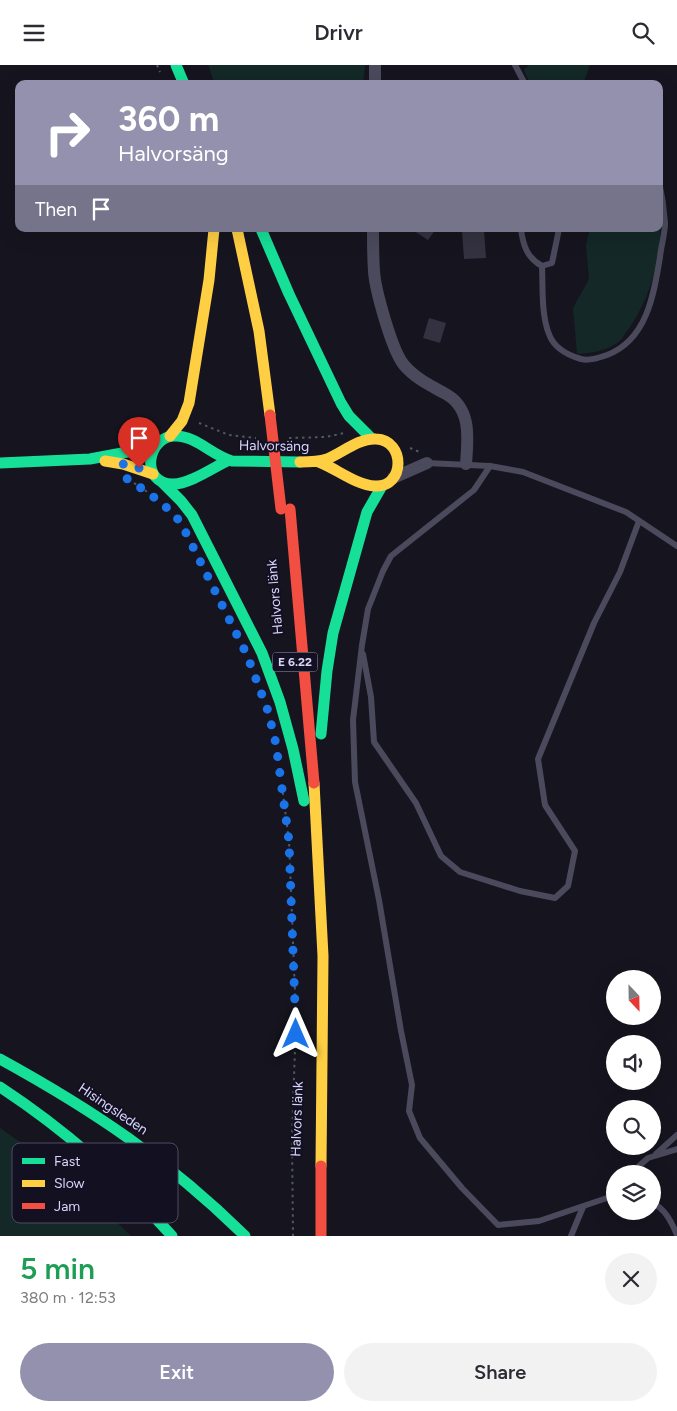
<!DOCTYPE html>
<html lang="en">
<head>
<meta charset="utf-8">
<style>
	body { margin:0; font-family:Figtree,sans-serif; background:#f2f2f3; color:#2b2b33; height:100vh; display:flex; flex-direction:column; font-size:19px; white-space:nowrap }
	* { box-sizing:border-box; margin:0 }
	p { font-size:16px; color:#7c7c81 }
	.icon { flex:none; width:28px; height:28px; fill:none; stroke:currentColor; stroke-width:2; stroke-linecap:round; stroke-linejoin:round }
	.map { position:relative; height:1171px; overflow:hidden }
	.panel { display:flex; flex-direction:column; background:#fff; flex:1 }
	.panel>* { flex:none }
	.guide { position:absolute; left:15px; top:15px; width:648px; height:152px; border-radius:10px; box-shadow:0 5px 20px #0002; background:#9491ae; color:#fff; overflow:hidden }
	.needle { width:32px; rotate:158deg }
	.buttons { position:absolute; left:606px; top:905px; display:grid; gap:10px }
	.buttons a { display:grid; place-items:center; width:55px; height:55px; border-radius:50%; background:#fff; box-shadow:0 5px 20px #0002; font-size:25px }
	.pin { position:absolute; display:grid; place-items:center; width:42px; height:42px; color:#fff; margin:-51px -21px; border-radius:50% 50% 50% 0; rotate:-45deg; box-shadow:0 0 5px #0007 }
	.pin .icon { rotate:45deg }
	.me { position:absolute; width:55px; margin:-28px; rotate:0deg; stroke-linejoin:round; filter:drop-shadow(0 0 4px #0008) }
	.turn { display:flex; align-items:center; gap:18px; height:105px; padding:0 20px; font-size:22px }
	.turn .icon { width:65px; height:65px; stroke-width:2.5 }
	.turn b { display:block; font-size:35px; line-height:42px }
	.then { display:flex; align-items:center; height:48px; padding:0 20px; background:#0003; gap:10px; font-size:19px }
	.round { display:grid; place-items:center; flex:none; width:52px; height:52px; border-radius:26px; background:#f2f2f3 }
	.overview { display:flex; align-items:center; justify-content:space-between; height:85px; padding:0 20px }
	h1 { font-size:30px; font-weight:600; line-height:38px; color:#1e9e55 }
	.primary-button { display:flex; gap:10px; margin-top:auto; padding:10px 20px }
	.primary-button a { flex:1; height:58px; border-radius:30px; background:#9491ae; color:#fff; font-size:20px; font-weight:600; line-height:58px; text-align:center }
	.primary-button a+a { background:#f2f2f3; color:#2b2b33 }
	header { display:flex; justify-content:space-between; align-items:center; height:65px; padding:0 20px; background:#fff; font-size:22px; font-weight:600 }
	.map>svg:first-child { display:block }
	.green { fill:#142828 }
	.building { fill:#343240 }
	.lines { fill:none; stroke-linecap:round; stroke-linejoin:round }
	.path { stroke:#4d5a65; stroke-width:2; stroke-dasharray:2.5 4; stroke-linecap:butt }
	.lane { stroke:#4b4a5d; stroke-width:6 }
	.street { stroke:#4b4a5d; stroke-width:12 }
	.fast { stroke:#16e098; stroke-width:11 }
	.slow { stroke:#ffcf43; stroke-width:11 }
	.jam { stroke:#f24e42; stroke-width:11 }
	.jam-bridge { stroke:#f24e42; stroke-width:11 }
	.route { stroke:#1a73e8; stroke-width:9; stroke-dasharray:0 16.2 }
	.labels { text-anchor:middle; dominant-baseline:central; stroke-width:4; stroke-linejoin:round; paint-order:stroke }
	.shield { fill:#131022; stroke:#9d9aba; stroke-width:1 }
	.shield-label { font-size:12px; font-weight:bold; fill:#d8d5fb }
	.street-label { font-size:14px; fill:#d8d5fb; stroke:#131022 }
	.key { fill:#131022; stroke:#4e4b63; stroke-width:1 }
	.key-label { font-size:14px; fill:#d8d5fb }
</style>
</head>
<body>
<header><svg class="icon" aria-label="menu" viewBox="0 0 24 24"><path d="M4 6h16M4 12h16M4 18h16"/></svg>Drivr<svg class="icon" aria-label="search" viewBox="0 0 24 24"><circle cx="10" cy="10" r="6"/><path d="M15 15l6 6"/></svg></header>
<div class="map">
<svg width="677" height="1171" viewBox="0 0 677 1171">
	<rect width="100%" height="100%" fill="#16141e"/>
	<g class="green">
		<polygon points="208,0 365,0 363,19 215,19"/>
		<polygon points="529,0 590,0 583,19 530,19 524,5"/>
		<path d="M659 136C665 178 653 232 627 266 624 270 621 276 617 278 606 286 591 288 577 289L573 243 589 214 586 180 590 164H659Z"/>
		<polygon points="0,1063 70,1112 131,1171 0,1171"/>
	</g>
	<g class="building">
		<polygon points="411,164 436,164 428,175"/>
		<polygon points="476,165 484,165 486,193 464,194 462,166"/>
		<polygon points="429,253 446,258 440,278 423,273"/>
	</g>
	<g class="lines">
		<g class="path">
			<polyline points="157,0 160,7"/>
			<polyline points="199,358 229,370 256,373"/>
			<polyline points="289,373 326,372 344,368"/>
			<polyline points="410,383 422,388"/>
			<polyline points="134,418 149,428"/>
			<polyline points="282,721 289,776 296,953 292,1073 293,1171"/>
		</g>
		<g class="lane">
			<polyline points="515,0 525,19"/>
			<path d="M521 164C523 180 527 193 542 201L552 198 559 164"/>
			<path d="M542 201C543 222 541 249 549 269 554 283 567 290 581 294 589 296 598 293 607 290 647 275 654 229 660 192 661 181 665 169 665 158 664 144 662 130 659 116"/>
			<polyline points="427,398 490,401 523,407 626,447 677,481"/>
			<polyline points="490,401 474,425 391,491 383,506 368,544 362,580 353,655 355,717 379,835 401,966 412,1020 409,1046 420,1073 462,1123 498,1160 539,1156 607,1133 615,1132"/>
			<polyline points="363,589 371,632 374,677 416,738 441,791 460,807 520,826 555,833 568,821 575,786 545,740 538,694 594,558 620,507 639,456"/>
			<polyline points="656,1089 677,1070"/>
			<polyline points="630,1109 648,1093 677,1084"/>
			<polyline points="607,1133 615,1124"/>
			<path d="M652 1138C665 1143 672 1158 677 1170"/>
			<polyline points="571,1171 583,1142"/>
		</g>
		<g class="street">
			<polyline points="375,19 375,0"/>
			<path d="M373 164C373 178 373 192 374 206 375 224 392 286 404 300 415 313 429 320 444 328 472 342 468 373 466 399"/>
			<polyline points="393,413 427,398"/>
		</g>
		<g class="fast">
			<polyline points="176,0 184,19"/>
			<polyline points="261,164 289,229 341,338 349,351 371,373"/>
			<path d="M229 395C214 402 190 419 173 419 139 419 147 370 176 371 196 371 213 391 232 396L300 397"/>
			<polyline points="0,398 90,394 154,382"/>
			<polyline points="162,417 181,436 192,450 262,588 280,637 293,684 304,736"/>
			<polyline points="321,669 327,606 333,568 367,447 382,421"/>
			<path d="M0 994C93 1045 169 1096 245 1171"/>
			<path d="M0 1022C64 1064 121 1114 172 1171"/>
		</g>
		<g class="slow">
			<polyline points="237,164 259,266 270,350"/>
			<polyline points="170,371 182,356 189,338 209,215 214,164"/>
			<polyline points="105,396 123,399 153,409"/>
			<path d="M300 397C309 397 318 397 327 394 342 388 359 373 376 374 406 375 405 423 375 421 356 420 337 404 319 397"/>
			<polyline points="314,718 323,891 321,1101"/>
		</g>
		<g class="jam">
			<polyline points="290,444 314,718"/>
			<polyline points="321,1171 321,1101"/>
		</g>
		<polyline class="jam-bridge" points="270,350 281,444"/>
	</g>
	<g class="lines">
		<path class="route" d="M139 403 123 399 124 409 126 413C147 427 166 439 181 458L247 590 268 646 276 679 289 776 296 969"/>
	</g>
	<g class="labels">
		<rect class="shield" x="272.5" y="587.5" width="45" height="19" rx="4"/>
		<g class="shield-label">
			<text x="295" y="597">E 6.22</text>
		</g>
		<g class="street-label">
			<text transform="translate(274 381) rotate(1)">Halvorsäng</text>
			<text transform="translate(275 532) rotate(-95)">Halvors länk</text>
			<text transform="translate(113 1044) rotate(34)">Hisingsleden</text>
			<text transform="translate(297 1054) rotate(-88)">Halvors länk</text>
		</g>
	</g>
	<rect x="12" y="1078" width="166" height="80" rx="8" class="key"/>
	<rect x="22" y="1093" width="23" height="6" fill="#16e098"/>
	<rect x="22" y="1115" width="23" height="7" fill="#ffcf43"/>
	<rect x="22" y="1138" width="23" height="6" fill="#f24e42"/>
	<g class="key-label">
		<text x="54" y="1101">Fast</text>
		<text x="54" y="1123">Slow</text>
		<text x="54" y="1146">Jam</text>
	</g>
</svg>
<div class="buttons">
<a><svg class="needle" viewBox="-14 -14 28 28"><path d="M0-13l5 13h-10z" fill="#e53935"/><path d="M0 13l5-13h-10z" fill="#7c7c81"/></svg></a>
<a><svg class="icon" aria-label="sound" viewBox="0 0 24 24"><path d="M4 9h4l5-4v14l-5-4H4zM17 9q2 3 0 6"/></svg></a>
<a><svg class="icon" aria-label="search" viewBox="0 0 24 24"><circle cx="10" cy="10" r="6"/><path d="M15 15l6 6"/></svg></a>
<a><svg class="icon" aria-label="layers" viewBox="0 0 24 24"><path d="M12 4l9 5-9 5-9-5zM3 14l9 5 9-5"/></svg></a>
</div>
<div class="pin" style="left:139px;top:403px;background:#d93025"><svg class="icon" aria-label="arrive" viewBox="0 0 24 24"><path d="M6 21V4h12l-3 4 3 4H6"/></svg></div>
<svg class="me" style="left:296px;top:969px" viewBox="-20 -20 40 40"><path d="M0-17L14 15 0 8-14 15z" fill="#1a73e8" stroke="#fff" stroke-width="4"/></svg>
<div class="guide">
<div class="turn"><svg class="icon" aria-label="right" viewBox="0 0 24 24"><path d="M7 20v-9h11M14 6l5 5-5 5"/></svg><div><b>360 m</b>Halvorsäng</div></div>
<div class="then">Then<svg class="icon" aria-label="arrive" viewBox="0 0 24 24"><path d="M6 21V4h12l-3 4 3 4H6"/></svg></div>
</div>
</div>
<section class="panel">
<div class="overview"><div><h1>5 min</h1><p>380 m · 12:53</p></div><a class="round"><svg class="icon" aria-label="close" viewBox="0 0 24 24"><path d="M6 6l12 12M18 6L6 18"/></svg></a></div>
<div class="primary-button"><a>Exit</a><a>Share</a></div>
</section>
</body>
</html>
